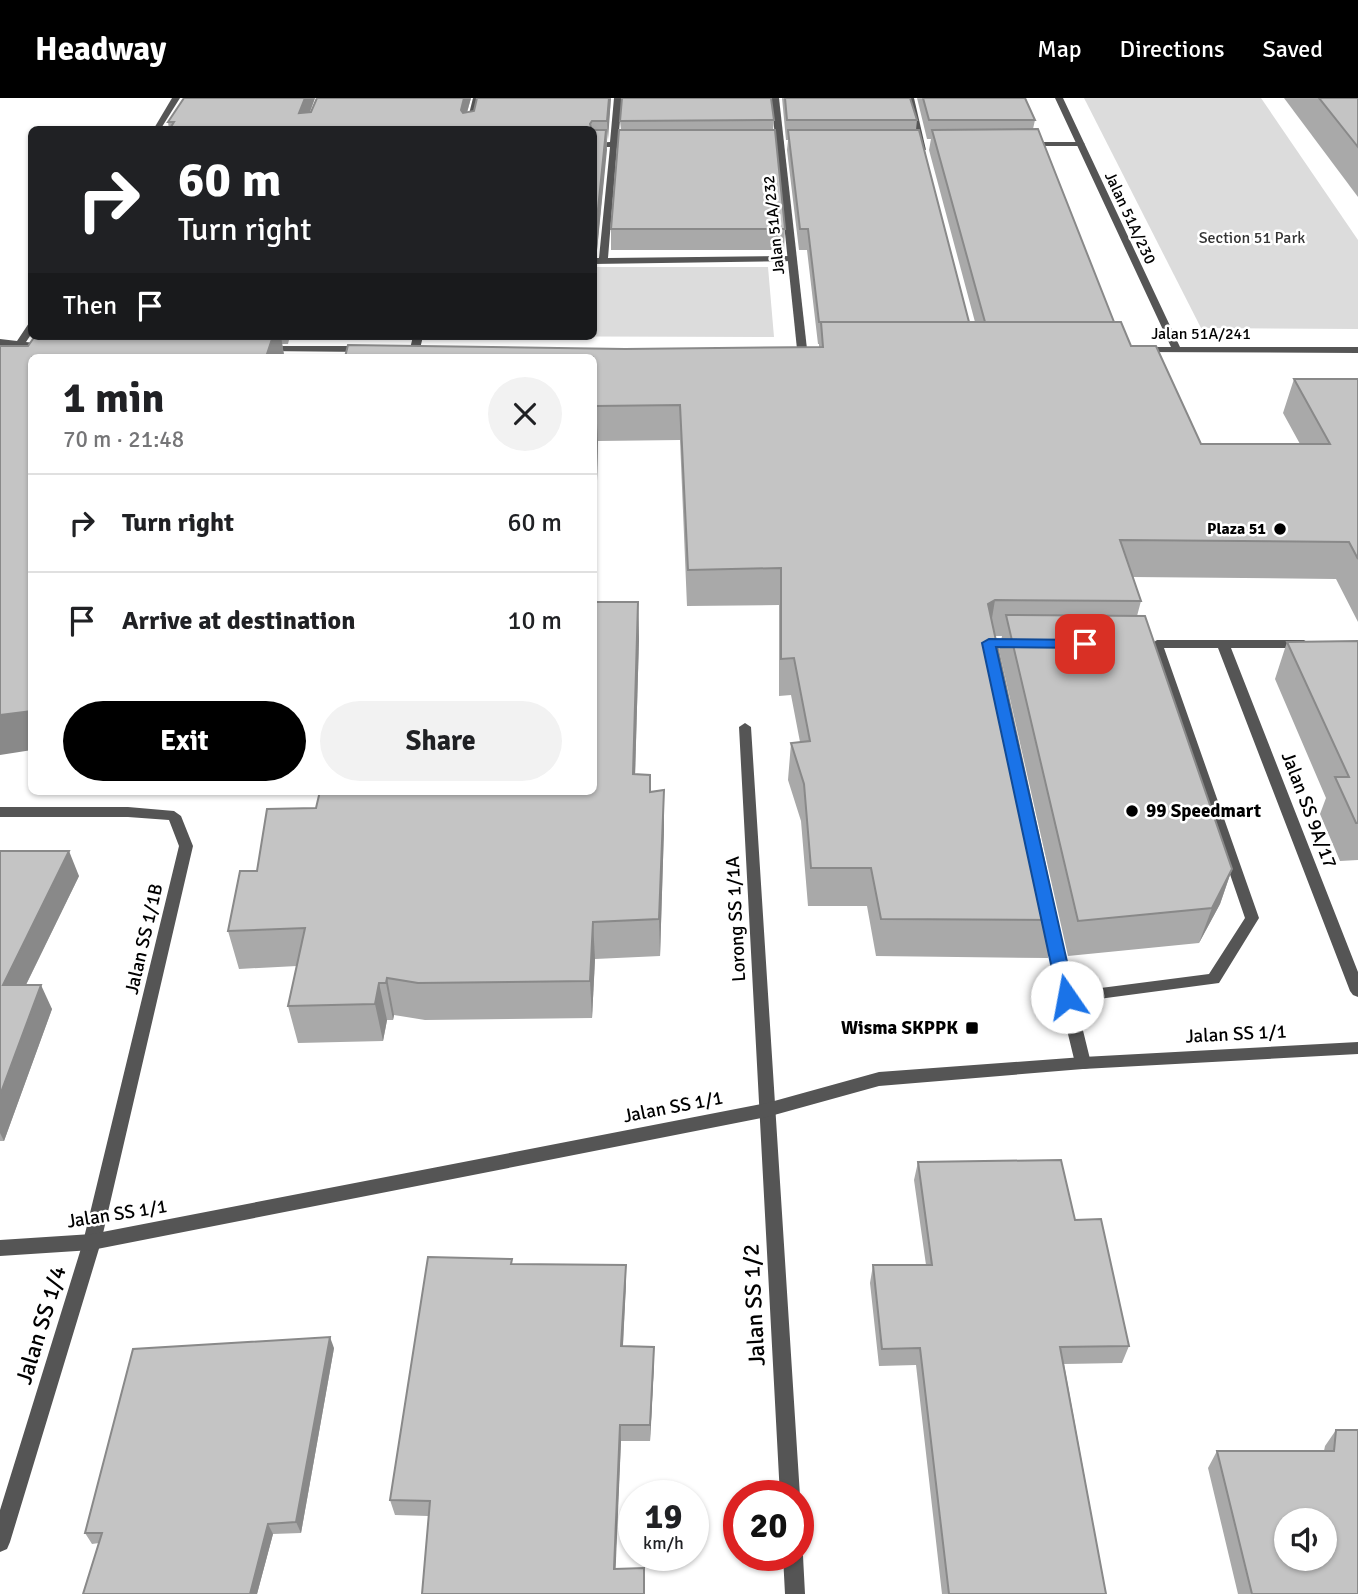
<!DOCTYPE html>
<html lang="en">
<head>
<meta charset="utf-8">
<style>
	body { margin:0; font-family:Signika,sans-serif; background:#f2f2f2; color:#202124; height:100vh; display:flex; flex-direction:column; font-size:26px; white-space:nowrap }
	* { box-sizing:border-box; margin:0 }
	p { font-size:23px; color:#757577 }
	.icon { flex:none; width:38px; height:38px; fill:none; stroke:currentColor; stroke-width:2; stroke-linecap:round; stroke-linejoin:round }
	.map { position:relative; flex:1; overflow:hidden }
	.drawer { position:absolute; left:28px; top:256px; width:569px; height:441px; display:flex; flex-direction:column; background:#fff; border-radius:10px; box-shadow:0 2px 5px #0004 }
	.drawer>* { flex:none }
	.top-card { position:absolute; left:28px; top:28px; width:569px; height:214px; border-radius:10px; box-shadow:0 2px 5px #0004; background:#202124; color:#fff; overflow:hidden }
	.buttons { position:absolute; left:1274px; top:1410px; display:grid; gap:14px }
	.buttons a { display:grid; place-items:center; width:63px; height:63px; border-radius:50%; background:#fff; box-shadow:0 2px 5px #0004; font-size:35px }
	.speed { position:absolute; left:618px; top:1382px; display:flex; gap:14px; font-size:35px; font-weight:700; text-align:center }
	.speed>* { display:grid; place-content:center; width:91px; height:91px; border-radius:50%; background:#fff; box-shadow:0 2px 5px #0004; line-height:1 }
	.speed small { font-size:18px; font-weight:400 }
	.speed .limit { border:10px solid #d22; background:#fff; color:#111 }
	.pin { position:absolute; display:grid; place-items:center; width:60px; height:60px; color:#fff; margin:-30px; border-radius:14px; box-shadow:0 4px 10px #0006 }
	.me { position:absolute; width:77px; margin:-38px; rotate:348deg; stroke-linejoin:round; filter:drop-shadow(0 0 5px #0008) }
	.turn { display:flex; align-items:center; gap:24px; height:147px; padding:0 35px; font-size:32px }
	.turn .icon { width:91px; height:91px; stroke-width:2.5 }
	.turn b { display:block; font-size:49px; line-height:60px }
	.then { display:flex; align-items:center; height:66px; padding:0 35px; background:#0003; gap:14px; font-size:26px }
	.round { display:grid; place-items:center; flex:none; width:74px; height:74px; border-radius:37px; background:#f2f2f2 }
	.overview { display:flex; align-items:center; justify-content:space-between; height:119px; padding:0 35px }
	h1 { font-size:42px; font-weight:700; line-height:52px }
	.button { display:flex; gap:14px; margin-top:auto; padding:14px 35px }
	.button a { flex:1; height:80px; border-radius:42px; background:#000; color:#fff; font-size:28px; font-weight:700; line-height:80px; text-align:center }
	.button a+a { background:#f2f2f2; color:#202124 }
	ul { padding:0; list-style:none }
	li { display:flex; align-items:center; gap:21px; height:98px; padding:0 35px; border-top:2px solid #e0e0e0 }
	li div { flex:1 }
	li b { display:block; font-size:26px }
	li em { font-style:normal }
	header { display:flex; align-items:center; gap:42px; box-sizing:border-box; height:98px; padding:0 35px; background:#000; color:#fff }
	header strong { font-size:33px }
	nav { display:flex; gap:38px; margin-inline-start:auto; font-size:24px }
	.map>svg:first-child { display:block }
	.green { fill:#dcdcdc }
	.lines { fill:none; stroke-linecap:round; stroke-linejoin:round }
	.service { fill:#555; fill-rule:evenodd }
	.minor { fill:#555; fill-rule:evenodd }
	.tertiary { fill:#555; fill-rule:evenodd }
	.wall { fill:#a9a9a9 }
	.shaded-wall { fill:#898989 }
	.building { fill:#c4c4c4; stroke:#898989; stroke-width:2; fill-rule:evenodd }
	.route { fill:#1a73e8; stroke:#114b97; stroke-width:2 }
	.poi-dot { fill:#000; stroke:#fff; stroke-width:2.5 }
	.labels { text-anchor:middle; dominant-baseline:central; stroke-width:5; stroke-linejoin:round; paint-order:stroke }
	.far-street-label { font-size:16px; fill:#000; stroke:#fff }
	.far-park-label { font-size:16px; fill:#333; stroke:#fff }
	.far-poi-label { font-size:16px; font-weight:bold; fill:#000; stroke:#fff; text-anchor:end }
	.street-label { font-size:19px; fill:#000; stroke:#fff }
	.poi-label { font-size:19px; font-weight:bold; fill:#000; stroke:#fff; text-anchor:start }
	.near-street-label { font-size:23px; fill:#000; stroke:#fff }
</style>
</head>
<body>
<header>
<strong>Headway</strong>
<nav><a>Map</a><a>Directions</a><a>Saved</a></nav>
</header>
<div class="map">
<svg width="1358" height="1496" viewBox="0 0 1358 1496">
	<rect width="100%" height="100%" fill="#fff"/>
	<g class="green">
		<polygon points="1084,0 1261,0 1358,142 1358,231 1201,230"/>
		<polygon points="593,169 768,169 774,239 439,238 593,238"/>
	</g>
	<g class="lines">
		<g class="service">
			<polygon points="614,0 622,0 618,44 634,44 638,46 634,48 617,49 608,160 792,158 795,159 795,163 593,166 593,160 599,160 610,49 593,49 593,45 610,44"/>
			<polygon points="906,0 914,0 926,52 919,50"/>
			<polygon points="1022,44 1081,44 1085,46 1081,48 1025,48 1021,46"/>
			<polygon points="1050,816 1055,817 1057,821 1075,899 1072,903 1062,903 1059,899 1043,821 1045,817"/>
		</g>
		<g class="minor">
			<polygon points="172,0 180,0 160,32 153,32"/>
			<polygon points="473,0 481,0 473,32 465,32"/>
			<polygon points="771,0 779,0 807,251 802,254 797,251"/>
			<polygon points="1055,0 1063,0 1180,249 1358,249 1358,255 1136,254 1136,250 1139,249 1171,249"/>
			<polygon points="32,224 32,235 26,244 51,247 51,251 0,247 0,241 17,243 29,225"/>
			<polygon points="413,238 423,238 420,251 415,254 410,251"/>
			<polygon points="264,248 366,248 371,251 366,254 261,253 261,249"/>
			<polygon points="1157,542 1304,542 1310,546 1304,550 1231,550 1358,874 1358,899 1353,897 1350,893 1218,550 1164,550 1259,820 1219,885 1076,904 1091,965 1089,970 1083,971 1077,970 1075,965 1059,899 1062,895 1209,876 1245,820 1151,546"/>
			<polygon points="745,625 751,629 800,1398 798,1403 798,1398 780,1398 739,629"/>
			<polygon points="0,709 128,709 174,713 181,718 193,748 101,1144 10,1444 7,1451 0,1454 0,1412 83,1144 179,748 169,722 128,719 0,719"/>
			<polygon points="798,1450 803,1458 805,1496 785,1496 783,1458 798,1458"/>
		</g>
		<polygon class="tertiary" points="1358,944 1358,956 1083,971 879,988 767,1019 92,1152 0,1158 0,1142 92,1136 767,1005 879,974 1083,959"/>
	</g>
	<g class="wall">
		<polygon points="315,0 310,14 311,14 317,0 471,0 467,15 474,13 477,0 611,0 597,152 593,152 593,32 169,32 168,24"/>
		<polygon points="782,0 910,0 917,22 916,32 969,224 975,224 929,52 931,41 927,41 917,0 1025,0 1035,22 1033,31 1114,224 1201,346 1300,346 1283,315 1294,281 1358,281 1358,524 1336,481 1132,479 1141,503 1137,518 1232,771 1220,806 1199,845 1068,858 999,552 1002,538 995,538 1057,822 1048,860 876,858 867,808 808,808 801,723 788,682 791,645 800,644 791,597 779,598 779,507 687,508 680,342 598,343 594,504 638,504 639,541 635,677 650,694 664,692 664,730 660,858 595,861 592,920 425,922 394,917 393,922 387,922 383,943 298,945 288,908 297,868 239,871 228,833 257,773 316,710 593,259 625,251 819,249 819,246 818,246 807,152 799,152 787,52 788,42 786,42"/>
		<polygon points="1284,0 1358,0 1358,99"/>
		<polygon points="774,22 773,32 785,131 784,152 611,152 611,131 621,32 620,23"/>
		<polygon points="35,238 290,238 288,246 282,246 284,257 28,248"/>
		<polygon points="1358,543 1358,762 1340,763 1320,716 1326,700 1275,581 1287,544"/>
		<polygon points="0,753 79,778 26,887 52,911 4,1043 0,1043"/>
		<polygon points="918,1064 1075,1122 1129,1248 1122,1265 1064,1266 1106,1496 942,1496 916,1267 879,1268 870,1185 873,1167 926,1167 914,1082"/>
		<polygon points="512,1166 626,1167 626,1185 623,1248 654,1249 654,1265 650,1343 621,1343 615,1471 645,1496 428,1418 395,1417 390,1402"/>
		<polygon points="334,1250 301,1435 273,1436 257,1496 83,1496 99,1445 92,1446 85,1435"/>
		<polygon points="1336,1332 1358,1496 1238,1496 1208,1370 1217,1353 1324,1353 1325,1348"/>
	</g>
	<g class="shaded-wall">
		<polygon points="305,0 315,0 303,32 299,15"/>
		<polygon points="464,0 471,0 462,31 461,12"/>
		<polygon points="609,0 611,0 608,42 607,23"/>
		<polygon points="606,32 607,52 597,152 596,131"/>
		<polygon points="273,238 281,238 284,257 283,259 266,259"/>
		<polygon points="596,308 598,343 593,541 593,433"/>
		<polygon points="995,502 989,538 988,506"/>
		<polygon points="638,504 639,541 634,714 633,676"/>
		<polygon points="32,613 32,652 0,657 0,617"/>
		<polygon points="664,692 664,730 660,858 659,821"/>
		<polygon points="69,753 79,778 14,911 3,887"/>
		<polygon points="1232,771 1220,806 1199,845 1212,810"/>
		<polygon points="593,824 595,861 592,920 590,883"/>
		<polygon points="387,880 394,917 393,922 386,885"/>
		<polygon points="379,885 387,922 383,943 375,906"/>
		<polygon points="41,887 52,911 4,1043 0,1035 0,997"/>
		<polygon points="626,1167 626,1185 622,1264 621,1248"/>
		<polygon points="330,1239 334,1250 301,1435 296,1424"/>
		<polygon points="654,1249 654,1265 650,1343 650,1327"/>
		<polygon points="620,1327 621,1343 615,1486 614,1471"/>
		<polygon points="268,1426 273,1436 257,1496 250,1496"/>
	</g>
	<g class="building">
		<polygon points="184,0 305,0 299,15 311,14 317,0 464,0 461,12 463,15 474,13 477,0 609,0 607,23 592,23 590,26 592,32 169,32 174,24 168,24"/>
		<polygon points="622,0 771,0 774,22 620,23"/>
		<polygon points="785,0 910,0 917,22 787,22"/>
		<polygon points="923,0 1025,0 1035,22 929,22"/>
		<polygon points="1319,0 1358,0 1358,49"/>
		<polygon points="1038,31 1114,224 985,224 932,32"/>
		<polygon points="593,32 606,32 596,131 593,131"/>
		<polygon points="619,32 775,32 785,131 611,131"/>
		<polygon points="788,32 919,32 969,224 819,224 808,131 800,131"/>
		<polygon points="821,224 1121,224 1131,248 1156,248 1201,346 1330,346 1294,281 1358,281 1358,461 1349,444 1120,442 1141,503 995,502 988,506 1057,822 881,821 871,770 811,770 804,686 791,645 810,643 794,560 781,561 781,470 688,472 680,307 596,308 593,433 593,259 345,259 348,247 625,251 823,249"/>
		<polygon points="35,238 273,238 266,259 32,259 32,613 0,617 0,248 28,248"/>
		<polygon points="593,504 638,504 633,676 650,677 650,694 664,692 659,821 593,824 590,883 418,885 387,880 386,885 379,885 375,906 288,908 305,830 228,833 240,773 257,773 267,711 316,710 320,693 593,693"/>
		<polygon points="1006,517 1145,518 1232,771 1212,810 1078,823"/>
		<polygon points="1358,543 1358,725 1356,725 1335,679 1349,679 1287,544"/>
		<polygon points="0,753 69,753 3,887 41,887 0,997"/>
		<polygon points="1061,1062 1075,1122 1101,1121 1129,1248 1060,1249 1106,1496 949,1496 920,1250 882,1251 873,1167 932,1167 918,1064"/>
		<polygon points="428,1159 512,1161 511,1166 626,1167 621,1248 654,1249 650,1327 620,1327 614,1471 644,1470 644,1496 422,1496 430,1403 390,1402"/>
		<polygon points="330,1239 296,1424 268,1426 250,1496 83,1496 102,1435 85,1435 133,1251"/>
		<path d="M1336 1332H1358V1496H1252L1217 1353H1334ZM1286 1423H1325V1461H1286Z"/>
	</g>
	<polygon class="route" points="989,541 1085,542 1092,546 1085,550 996,549 1075,899 1073,903 1060,903 1058,899 982,545"/>
	<g class="poi-dot">
		<circle cx="1280" cy="431" r="7"/>
		<circle cx="1132" cy="713" r="7"/>
		<rect x="965" y="923" width="14" height="14" rx="3.5"/>
	</g>
	<g class="labels">
		<g class="far-street-label">
			<text transform="translate(1130 120) rotate(65)">Jalan 51A/230</text>
			<text transform="translate(774 127) rotate(-96)">Jalan 51A/232</text>
			<text x="1201" y="236">Jalan 51A/241</text>
		</g>
		<g class="far-park-label">
			<text x="1252" y="140">Section 51 Park</text>
		</g>
		<g class="far-poi-label">
			<text x="1266" y="431">Plaza 51</text>
		</g>
		<g class="street-label">
			<text transform="translate(1309 712) rotate(69)">Jalan SS 9A/17</text>
			<text transform="translate(736 821) rotate(-93)">Lorong SS 1/1A</text>
			<text transform="translate(144 841) rotate(-77)">Jalan SS 1/1B</text>
			<text transform="translate(1236 936) rotate(-3)">Jalan SS 1/1</text>
			<text transform="translate(673 1009) rotate(-11)">Jalan SS 1/1</text>
			<text transform="translate(117 1116) rotate(-9)">Jalan SS 1/1</text>
		</g>
		<g class="poi-label">
			<text x="1146" y="713">99 Speedmart</text>
			<text x="958" y="930" text-anchor="end">Wisma SKPPK</text>
		</g>
		<g class="near-street-label">
			<text transform="translate(754 1207) rotate(-93)">Jalan SS 1/2</text>
			<text transform="translate(41 1227) rotate(-73)">Jalan SS 1/4</text>
		</g>
	</g>
</svg>
<div class="buttons">
<a><svg class="icon" aria-label="sound" viewBox="0 0 24 24"><path d="M4 9h4l5-4v14l-5-4H4zM17 9q2 3 0 6"/></svg></a>
</div>
<div class="speed"><div>19<small>km/h</small></div><div class="limit">20</div></div>
<div class="pin" style="left:1085px;top:546px;background:#d93025"><svg class="icon" aria-label="arrive" viewBox="0 0 24 24"><path d="M6 21V4h12l-3 4 3 4H6"/></svg></div>
<svg class="me" style="left:1067px;top:899px" viewBox="-20 -20 40 40"><circle r="19" fill="#fff"/><path d="M0-13L10 11 0 6-10 11z" fill="#1a73e8"/></svg>
<div class="top-card">
<div class="turn"><svg class="icon" aria-label="right" viewBox="0 0 24 24"><path d="M7 20v-9h11M14 6l5 5-5 5"/></svg><div><b>60 m</b>Turn right</div></div>
<div class="then">Then<svg class="icon" aria-label="arrive" viewBox="0 0 24 24"><path d="M6 21V4h12l-3 4 3 4H6"/></svg></div>
</div>
<section class="drawer">
<div class="overview"><div><h1>1 min</h1><p>70 m · 21:48</p></div><a class="round"><svg class="icon" aria-label="close" viewBox="0 0 24 24"><path d="M6 6l12 12M18 6L6 18"/></svg></a></div>
<ul>
<li><svg class="icon" aria-label="right" viewBox="0 0 24 24"><path d="M7 20v-9h11M14 6l5 5-5 5"/></svg><div><b>Turn right</b></div><em>60 m</em></li>
<li><svg class="icon" aria-label="arrive" viewBox="0 0 24 24"><path d="M6 21V4h12l-3 4 3 4H6"/></svg><div><b>Arrive at destination</b></div><em>10 m</em></li>
</ul>
<div class="button"><a>Exit</a><a>Share</a></div>
</section>
</div>
</body>
</html>
